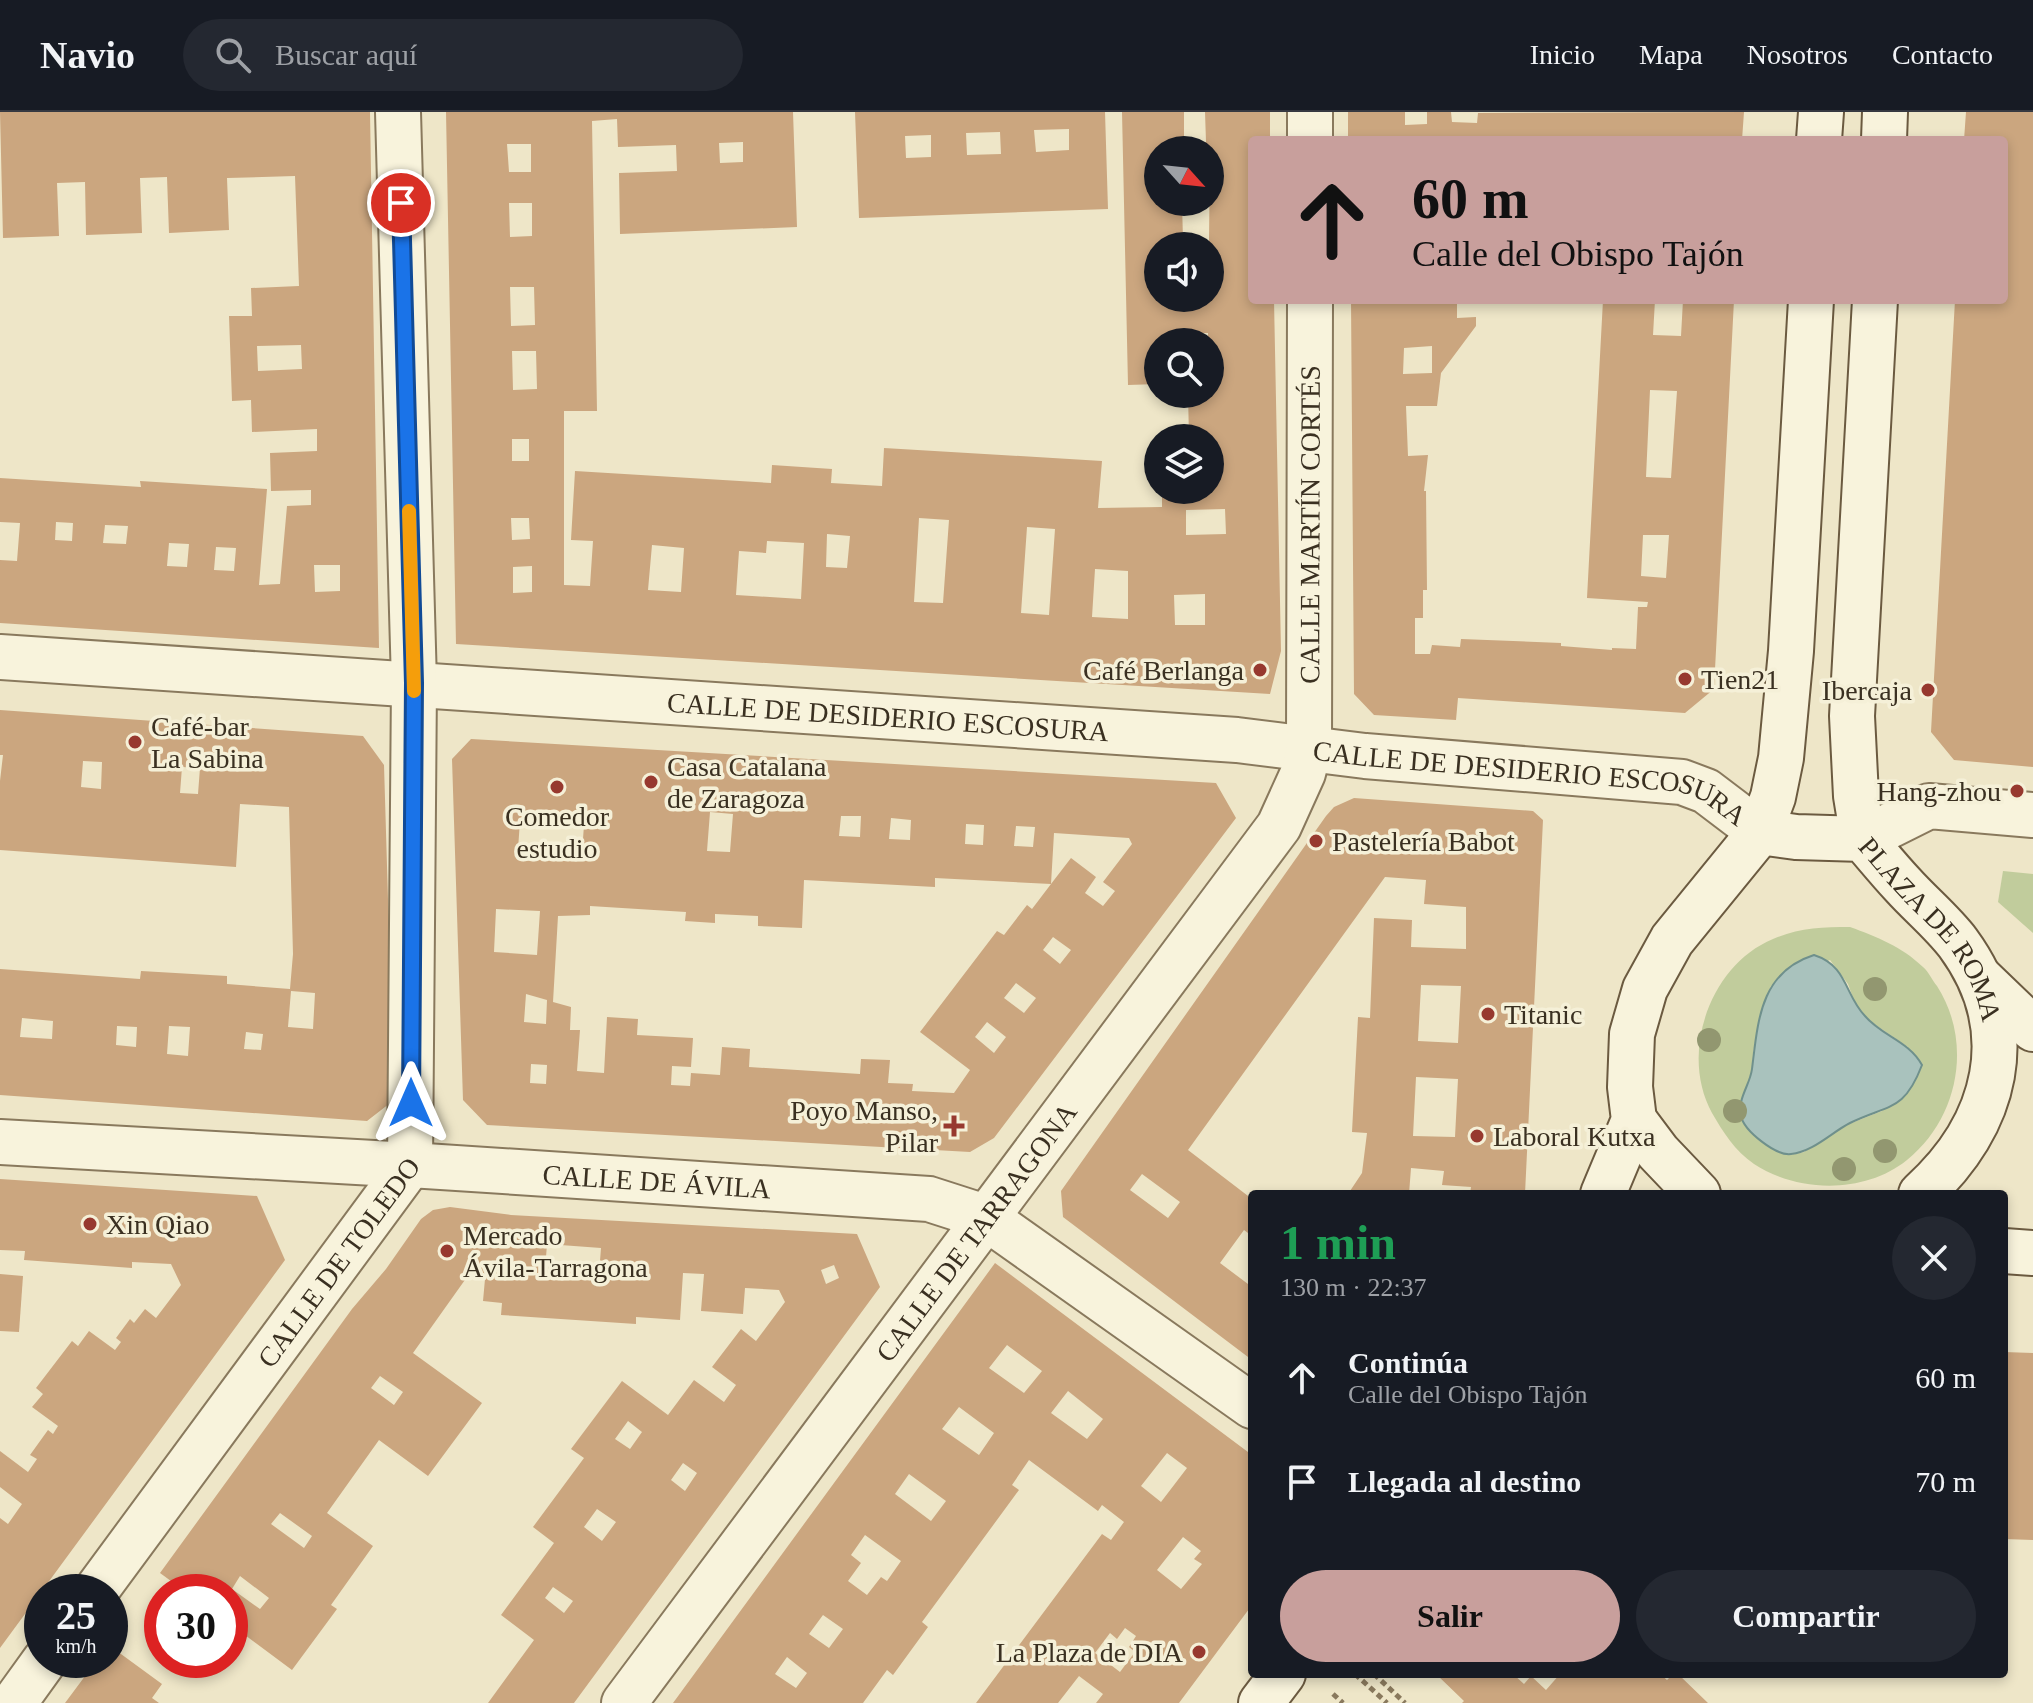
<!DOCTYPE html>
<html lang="es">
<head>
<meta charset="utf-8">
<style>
	body { margin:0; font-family:Georgia,serif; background:#242831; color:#f1f3f6; height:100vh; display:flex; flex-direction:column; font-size:30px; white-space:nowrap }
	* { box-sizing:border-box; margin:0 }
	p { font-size:26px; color:#9ea1a6 }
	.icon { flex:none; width:44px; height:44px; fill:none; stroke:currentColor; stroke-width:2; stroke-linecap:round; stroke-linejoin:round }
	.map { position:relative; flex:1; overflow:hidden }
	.details { position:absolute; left:1248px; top:1078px; width:760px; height:488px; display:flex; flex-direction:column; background:#171b24; border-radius:8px; box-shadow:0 4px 12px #0003 }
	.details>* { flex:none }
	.guide { position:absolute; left:1248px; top:24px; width:760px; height:168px; border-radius:8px; box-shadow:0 4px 12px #0003; background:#c89f9c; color:#111; overflow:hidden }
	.needle { width:52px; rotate:117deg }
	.buttons { position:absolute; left:1144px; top:24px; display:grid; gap:16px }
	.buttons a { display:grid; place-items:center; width:80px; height:80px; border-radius:50%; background:#171b24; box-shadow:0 4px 12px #0003; font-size:40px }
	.speed { position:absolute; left:24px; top:1462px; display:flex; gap:16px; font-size:40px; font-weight:700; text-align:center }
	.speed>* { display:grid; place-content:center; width:104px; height:104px; border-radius:50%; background:#171b24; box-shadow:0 4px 12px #0003; line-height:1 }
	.speed small { font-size:20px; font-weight:400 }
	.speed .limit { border:12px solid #d22; background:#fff; color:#111 }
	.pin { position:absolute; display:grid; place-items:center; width:68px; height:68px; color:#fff; margin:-34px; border:4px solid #fff; border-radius:50%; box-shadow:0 2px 8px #0007 }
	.me { position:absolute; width:88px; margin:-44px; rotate:0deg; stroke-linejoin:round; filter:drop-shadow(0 0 6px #0008) }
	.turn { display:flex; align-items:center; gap:28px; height:168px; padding:0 32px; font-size:36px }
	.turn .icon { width:104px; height:104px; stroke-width:2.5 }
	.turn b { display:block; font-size:56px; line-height:68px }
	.round { display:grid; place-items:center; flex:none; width:84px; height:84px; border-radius:42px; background:#242831 }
	.overview { display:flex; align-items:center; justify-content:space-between; height:136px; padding:0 32px }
	h1 { font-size:48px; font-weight:800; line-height:60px; color:#1e9e55 }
	.primary-button { display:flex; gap:16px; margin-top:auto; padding:16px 32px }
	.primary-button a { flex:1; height:92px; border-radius:48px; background:#c89f9c; color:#111; font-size:32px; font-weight:800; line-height:92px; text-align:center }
	.primary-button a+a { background:#242831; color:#f1f3f6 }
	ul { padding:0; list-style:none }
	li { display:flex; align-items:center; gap:24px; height:104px; padding:0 32px }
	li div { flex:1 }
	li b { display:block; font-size:30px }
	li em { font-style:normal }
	header { display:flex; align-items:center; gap:48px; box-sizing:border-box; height:112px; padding:0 40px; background:#171b24; border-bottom:2px solid #363941 }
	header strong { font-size:38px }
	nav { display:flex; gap:44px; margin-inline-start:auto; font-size:28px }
	.search { width:560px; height:72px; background:#242831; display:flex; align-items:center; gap:20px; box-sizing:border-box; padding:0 28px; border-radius:44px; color:#9ea1a6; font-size:30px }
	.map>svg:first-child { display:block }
	.green { fill:#c1cc9c; fill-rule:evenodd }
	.water { fill:#a9c2bd; stroke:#6f908c; stroke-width:2 }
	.building { fill:#cba67f; fill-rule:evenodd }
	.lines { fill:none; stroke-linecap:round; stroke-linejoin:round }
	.street-casing { stroke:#89795d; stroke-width:48 }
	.secondary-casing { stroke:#6b5a40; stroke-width:48 }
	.path { stroke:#89795d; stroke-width:5; stroke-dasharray:6 4; stroke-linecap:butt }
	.street { stroke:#f8f3dc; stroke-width:44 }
	.secondary { stroke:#f8f3dc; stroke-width:44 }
	.tree { fill:#929770 }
	.route-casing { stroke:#114b97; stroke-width:20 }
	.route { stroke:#1a73e8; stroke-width:14 }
	.slow { stroke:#f59e0b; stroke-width:14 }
	.poi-dot { fill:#97392f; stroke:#f5f0d8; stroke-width:3 }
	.labels { text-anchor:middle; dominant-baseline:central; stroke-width:7; stroke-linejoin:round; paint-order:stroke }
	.street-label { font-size:28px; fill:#3a3021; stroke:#f5f0d8 }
	.poi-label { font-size:28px; fill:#3a3021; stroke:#f5f0d8; text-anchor:start }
</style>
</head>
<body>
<header>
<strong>Navio</strong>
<div class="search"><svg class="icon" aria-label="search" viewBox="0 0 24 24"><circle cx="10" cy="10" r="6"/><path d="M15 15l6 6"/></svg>Buscar aquí</div>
<nav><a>Inicio</a><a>Mapa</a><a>Nosotros</a><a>Contacto</a></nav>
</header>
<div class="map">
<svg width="2033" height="1591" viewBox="0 0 2033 1591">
	<rect width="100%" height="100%" fill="#eee6c8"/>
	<g class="green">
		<polygon points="2003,759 2033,762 2033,821 1998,790"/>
		<path d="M1850 815C1877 825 1901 834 1923 855 1929 860 1932 868 1937 874 1973 930 1959 1006 1907 1048 1865 1082 1798 1081 1754 1052 1735 1039 1723 1020 1712 1001 1679 941 1710 853 1773 827 1798 816 1822 815 1850 815ZM1830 848 1848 872 1856 894 1867 907 1908 935 1882 999 1839 1016 1804 1040 1788 1043 1771 1036 1757 1025 1747 975 1752 959 1753 941 1760 904 1771 874Z"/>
	</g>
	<path class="water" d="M1814 843C1848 854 1844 882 1865 904 1882 924 1909 929 1922 953 1904 1000 1889 992 1850 1011 1832 1020 1813 1040 1791 1042 1776 1044 1744 1019 1741 1004 1737 987 1750 973 1752 957 1758 909 1760 860 1814 843Z"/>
	<g class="building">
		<path d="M0 0H370L379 536 0 511V448L17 449 20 411 0 410V366L141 375 140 369 267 377 259 473 280 472 287 394 311 393V378L271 379 270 341 317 339V317L252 320 251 288 232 289 229 204H252L251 176 299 174 295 64 227 66 229 118 169 121 167 65 140 66 142 121 86 123 85 70 57 71 59 124 3 126ZM301 233 302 257 258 259 257 234ZM56 410 73 411 72 429 55 428ZM105 413 128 414 126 432 103 431ZM169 431 189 432 187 455 167 454ZM216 435 236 436 234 459 214 458ZM314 453H340V479L315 480Z"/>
		<path d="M446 0H793L797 115 620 122 619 61 677 59 676 33 618 35 617 7 592 9 597 299H564V473L590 474 593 429 571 428 575 359 771 371 772 353 832 357 831 371 882 374 884 336 1102 349 1098 396 1162 395V378H1210V326H1189L1188 282H1210V230H1208V221H1184V230H1158V272L1128 273 1122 0H1184V31L1206 30 1205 0H1270V28H1252V188H1274L1281 539 1270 582 456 532ZM743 30V50L720 51 719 31ZM507 32H531V60H509ZM1158 38H1210L1209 129H1183L1182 90H1158ZM509 91H532V124L510 125ZM1158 134H1210V186H1158ZM510 175H534L535 213 511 214ZM512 239H536L537 277 513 278ZM512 327H529V349H512ZM1225 397 1226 422 1186 423V398ZM511 406H529L530 427 512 428ZM919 406 949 408 943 491 914 490ZM1027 415 1055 417 1049 503 1021 501ZM827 422 850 424 847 456 826 455ZM767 429 804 431 801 487 736 483 739 439 766 441ZM652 433 684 436 681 480 648 478ZM532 454V480L513 481V455ZM1095 457 1128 459V507L1092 505ZM1205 482V513H1175L1174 483Z"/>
		<path d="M855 0H1105L1108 97 859 106ZM1069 17V38L1036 40 1034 18ZM1000 20 1001 42 967 43 966 21ZM931 23V45L906 46 905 24Z"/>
		<polygon points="1348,0 1405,0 1405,13 1427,12 1427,0 1451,0 1452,10 1477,11 1478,1 1744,0 1742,28 1348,28"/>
		<polygon points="1966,0 2033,0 2033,655 1954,648 1931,620 1955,188 2004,188 2004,28 1964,28"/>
		<path d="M1351 188H1457V206L1476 205V214L1441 261 1437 294H1406L1408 344 1428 343 1424 379H1426L1427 478H1423V506H1415V542H1430L1432 533 1460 535 1461 527 1561 531V534L1612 538V536L1636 537 1638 495H1647L1648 490 1587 486 1603 188H1655L1653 223 1681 224 1683 188H1734L1714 577 1685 601 1458 586 1456 608 1374 603 1354 582ZM1432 234V261L1403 262 1404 236ZM1650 278 1677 279 1671 366 1646 365ZM1643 423H1669L1666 466 1641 464Z"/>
		<path d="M0 598 363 624 384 653 394 988 367 1009 0 983V857L140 867 141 859 227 864V872L290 877 293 842 289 695 240 692 236 755 0 738V669L3 643H0ZM83 649 102 650 101 677 81 675ZM182 655 200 656 198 682 180 681ZM291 879 315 881 313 917 288 915ZM22 906 53 909 52 927 20 925ZM117 914 137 915 136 935 116 933ZM169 914 190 915 188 944 167 942ZM246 920 263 922 261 938 244 937Z"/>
		<path d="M471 627 1216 671 1236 706 994 1026 970 1040 487 1013 463 988 452 647ZM710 700 733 702 730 740 707 739ZM841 704H861L860 725 839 724ZM891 706 911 708 910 728 889 727ZM520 709 584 713 582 741 518 737ZM966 712 984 713 983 733 965 732ZM1016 714 1035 715 1033 735 1014 734ZM1054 721 1129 726 1132 732 1103 770 1115 779 1103 794 1085 781 1096 765 1071 746 1051 772 1032 797 1027 793 1004 823 997 819 920 920 970 958 954 981 912 979 913 972 888 971 890 948 861 947 860 962 749 955 750 937 722 935 720 963 691 961 690 974 671 973 672 954 691 955 693 926 637 923 638 907 607 905 604 961 577 959 580 918H570L571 895 553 890 558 804 590 803V794L686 800 685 809 715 811V802L758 804V814L802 816 804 768 935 775V766L1051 772ZM496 797 540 799 537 843 494 840ZM1053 825 1071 838 1060 852 1043 838ZM1016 871 1036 886 1024 901 1004 886ZM526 882 547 888 546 912 524 910ZM987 910 1006 925 994 941 975 925ZM531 952 547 953 546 972 530 971Z"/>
		<path d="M1354 686 1533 699 1543 708 1525 1082H1470L1471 1075 1442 1073 1444 1059 1411 1056 1409 1082H1348L1362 1061 1367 1021 1352 1020 1358 905 1370 906 1374 806 1412 808 1411 835 1466 837V795L1424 792 1426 768 1385 765 1188 1038 1252 1087V1124L1244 1118 1220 1151 1252 1175V1248L1063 1105 1061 1079 1326 704 1334 695ZM1421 873 1461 874 1458 931 1418 929ZM1416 965 1458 967 1455 1025 1413 1024ZM1142 1062 1180 1090 1168 1106 1130 1078Z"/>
		<polygon points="0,1067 257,1084 285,1148 0,1536 0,1406 8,1412 22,1392 0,1375 0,1339 28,1360 37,1347 30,1343 48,1318 53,1322 58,1314 32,1295 43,1282 36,1276 72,1229 78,1234 89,1219 115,1238 121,1230 116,1226 130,1207 134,1211 145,1197 156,1206 181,1173 171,1152 132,1150 132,1156 24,1148 25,1139 0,1138"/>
		<path d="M450 1095 511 1103 857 1122 880 1175 574 1591H488L534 1528 501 1503 554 1431 533 1415 584 1346 571 1337 622 1269 668 1303 694 1268 724 1290 736 1273 712 1255 741 1217 756 1229 785 1190 779 1178 745 1176 743 1202 701 1199 704 1162 683 1161 680 1208 636 1205V1212L501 1203 502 1191 483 1189 485 1167 467 1165 413 1241 482 1291 428 1364 379 1328 327 1401 373 1434 331 1493 337 1497 292 1558 230 1512V1480H186L160 1461 352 1197 386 1157 421 1107 433 1098ZM547 1132 601 1136 599 1162 545 1158ZM834 1153 839 1166 826 1172 821 1158ZM380 1264 403 1280 394 1293 371 1276ZM628 1309 642 1320 630 1337 615 1327ZM683 1351 697 1361 685 1379 671 1368ZM597 1397 616 1410 602 1429 584 1415ZM280 1401 312 1424 304 1436 271 1412ZM240 1464 269 1486 260 1497 232 1477ZM553 1475 573 1489 564 1501 545 1486Z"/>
		<path d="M995 1151 1252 1343V1493L1179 1591H1096L1103 1582 1079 1564 1058 1591H976L1102 1422 1111 1428 1124 1410 1102 1393 1098 1399 1029 1348 1012 1373 1019 1378 922 1510 928 1515 893 1563 887 1558 863 1591H673ZM1007 1233 1042 1259 1024 1281 989 1256ZM1068 1279 1103 1307 1087 1327 1051 1301ZM959 1295 994 1321 979 1343 942 1317ZM1167 1341 1187 1356 1161 1390 1141 1374ZM909 1362 946 1389 931 1409 895 1382ZM865 1423 901 1449 887 1469 881 1465 867 1483 848 1469 861 1451 851 1443ZM1183 1425 1201 1439 1194 1447 1202 1452 1181 1477 1157 1458ZM823 1503 843 1517 829 1536 809 1522ZM1125 1516 1136 1524 1129 1535 1135 1540 1120 1560 1095 1541 1110 1521 1117 1527ZM787 1545 807 1561 796 1576 775 1562Z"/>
		<polygon points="0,1162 23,1164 19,1220 0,1219"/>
		<polygon points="2004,1240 2033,1241 2033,1428 2004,1427"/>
		<polygon points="110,1534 162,1572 152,1586 159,1591 65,1591 97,1548 110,1548"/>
		<polygon points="1436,1562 1513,1562 1524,1572 1531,1564 1546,1578 1560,1562 1660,1562 1667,1568 1673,1562 1678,1562 1708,1591 1462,1591 1464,1589"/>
	</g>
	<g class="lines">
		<defs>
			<g id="street">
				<polyline points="1310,0 1310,28"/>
				<path id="s1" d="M0 545 1237 628 1365 644 1682 670 1706 679 1760 720"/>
				<polyline points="1863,727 1929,694 2033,703"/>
				<path id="s2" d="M0 1030 410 1053 929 1087 985 1105 1252 1294"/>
				<path id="s3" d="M95 1480 410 1053 414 571 398 0"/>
				<polyline points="14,1591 45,1548"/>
				<path id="s4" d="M624 1591 1279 714 1303 661 1309 638 1310 188"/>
			</g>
			<g id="secondary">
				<polyline points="1819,28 1821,0"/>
				<polyline points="1884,28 1885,0"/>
				<path id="s5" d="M1760 720 1796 725 1863 727C1876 742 1889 758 1903 773 1921 793 1942 810 1958 831 2022 918 1997 1013 1921 1082"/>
				<polyline points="1863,727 1856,684 1852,604 1875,188"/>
				<polyline points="1981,867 2033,917"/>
				<polyline points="1634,1008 1658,1040 1698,1082"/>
				<polyline points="1603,1082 1634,1008 1630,975 1632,922 1645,877 1672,828 1760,720 1773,685 1781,646 1791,539 1811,188"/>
				<polyline points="2004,1139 2033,1141"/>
				<polyline points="1261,1591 1283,1562"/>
			</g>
		</defs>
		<use href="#street" class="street-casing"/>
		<use href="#secondary" class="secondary-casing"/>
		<g class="path">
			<polyline points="1355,1562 1387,1591"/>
			<polyline points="1374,1562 1405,1591"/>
			<polyline points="1333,1582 1343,1591"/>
		</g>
		<use href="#street" class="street"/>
		<use href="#secondary" class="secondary"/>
	</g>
	<g class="tree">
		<circle cx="1875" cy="877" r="12"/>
		<circle cx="1709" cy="928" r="12"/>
		<circle cx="1735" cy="999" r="12"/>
		<circle cx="1885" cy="1039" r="12"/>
		<circle cx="1844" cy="1057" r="12"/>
	</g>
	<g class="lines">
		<defs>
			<polyline id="route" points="401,91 414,571 411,991"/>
		</defs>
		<use href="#route" class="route-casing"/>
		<use href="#route" class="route"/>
		<polyline class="slow" points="409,399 414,579"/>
	</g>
	<g class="poi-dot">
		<circle cx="1260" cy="558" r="8"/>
		<circle cx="1685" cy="567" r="8"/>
		<circle cx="1928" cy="578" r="8"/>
		<circle cx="135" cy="630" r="8"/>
		<circle cx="651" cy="670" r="8"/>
		<circle cx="557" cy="675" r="8"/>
		<circle cx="2017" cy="679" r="8"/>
		<circle cx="1316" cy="729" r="8"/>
		<circle cx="1488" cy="902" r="8"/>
		<path d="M950 1002h8v8h8v8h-8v8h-8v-8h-8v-8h8z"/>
		<circle cx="1477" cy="1024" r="8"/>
		<circle cx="90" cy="1112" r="8"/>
		<circle cx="447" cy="1139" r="8"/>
		<circle cx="1199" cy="1540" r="8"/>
	</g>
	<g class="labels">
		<g class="street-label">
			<text stroke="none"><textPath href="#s4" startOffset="1402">CALLE MARTÍN CORTÉS</textPath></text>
			<text stroke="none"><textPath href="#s1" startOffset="890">CALLE DE DESIDERIO ESCOSURA</textPath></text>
			<text stroke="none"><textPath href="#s1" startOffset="1538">CALLE DE DESIDERIO ESCOSURA</textPath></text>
			<text stroke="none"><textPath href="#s5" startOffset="218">PLAZA DE ROMA</textPath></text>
			<text stroke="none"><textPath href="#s2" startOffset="658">CALLE DE ÁVILA</textPath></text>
			<text stroke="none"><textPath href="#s4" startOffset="588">CALLE DE TARRAGONA</textPath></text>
			<text stroke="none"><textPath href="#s3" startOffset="410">CALLE DE TOLEDO</textPath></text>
		</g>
		<g class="poi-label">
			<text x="1244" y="558" text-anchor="end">Café Berlanga</text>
			<text x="1701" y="567">Tien21</text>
			<text x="1912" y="578" text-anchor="end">Ibercaja</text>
			<text x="151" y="614">Café-bar<tspan x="151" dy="32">La Sabina</tspan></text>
			<text x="667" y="654">Casa Catalana<tspan x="667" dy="32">de Zaragoza</tspan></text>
			<text x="2001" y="679" text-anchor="end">Hang-zhou</text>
			<text x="557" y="704" text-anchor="middle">Comedor<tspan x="557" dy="32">estudio</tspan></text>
			<text x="1332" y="729">Pastelería Babot</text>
			<text x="1504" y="902">Titanic</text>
			<text x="938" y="998" text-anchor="end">Poyo Manso,<tspan x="938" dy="32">Pilar</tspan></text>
			<text x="1493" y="1024">Laboral Kutxa</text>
			<text x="106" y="1112">Xin Qiao</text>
			<text x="463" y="1123">Mercado<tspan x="463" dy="32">Ávila-Tarragona</tspan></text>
			<text x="1183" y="1540" text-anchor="end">La Plaza de DIA</text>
		</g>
	</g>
</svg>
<div class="buttons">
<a><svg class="needle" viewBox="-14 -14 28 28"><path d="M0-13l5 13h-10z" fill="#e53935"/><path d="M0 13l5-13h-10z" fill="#9ea1a6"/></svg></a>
<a><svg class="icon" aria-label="sound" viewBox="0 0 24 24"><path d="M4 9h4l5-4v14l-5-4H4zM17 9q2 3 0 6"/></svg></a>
<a><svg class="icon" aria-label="search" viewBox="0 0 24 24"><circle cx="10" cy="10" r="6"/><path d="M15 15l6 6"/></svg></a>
<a><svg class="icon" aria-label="layers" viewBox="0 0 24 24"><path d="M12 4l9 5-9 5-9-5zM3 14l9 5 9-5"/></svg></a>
</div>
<div class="speed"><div>25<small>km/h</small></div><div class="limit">30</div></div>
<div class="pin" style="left:401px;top:91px;background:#d93025"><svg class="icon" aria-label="arrive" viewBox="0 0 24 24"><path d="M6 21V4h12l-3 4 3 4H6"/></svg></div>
<svg class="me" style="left:411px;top:991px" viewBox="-20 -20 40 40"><path d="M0-17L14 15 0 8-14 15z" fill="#1a73e8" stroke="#fff" stroke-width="4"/></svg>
<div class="guide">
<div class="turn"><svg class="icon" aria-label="ahead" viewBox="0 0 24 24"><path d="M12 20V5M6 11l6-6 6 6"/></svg><div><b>60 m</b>Calle del Obispo Tajón</div></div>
</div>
<section class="details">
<div class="overview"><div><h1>1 min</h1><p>130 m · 22:37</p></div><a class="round"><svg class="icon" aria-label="close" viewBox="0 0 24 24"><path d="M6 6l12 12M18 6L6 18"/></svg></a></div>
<ul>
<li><svg class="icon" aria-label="ahead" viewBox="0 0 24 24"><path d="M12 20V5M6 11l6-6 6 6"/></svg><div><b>Continúa</b><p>Calle del Obispo Tajón</p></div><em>60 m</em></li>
<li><svg class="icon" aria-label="arrive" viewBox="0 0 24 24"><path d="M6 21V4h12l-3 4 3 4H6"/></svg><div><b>Llegada al destino</b></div><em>70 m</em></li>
</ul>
<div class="primary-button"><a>Salir</a><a>Compartir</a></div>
</section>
</div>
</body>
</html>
